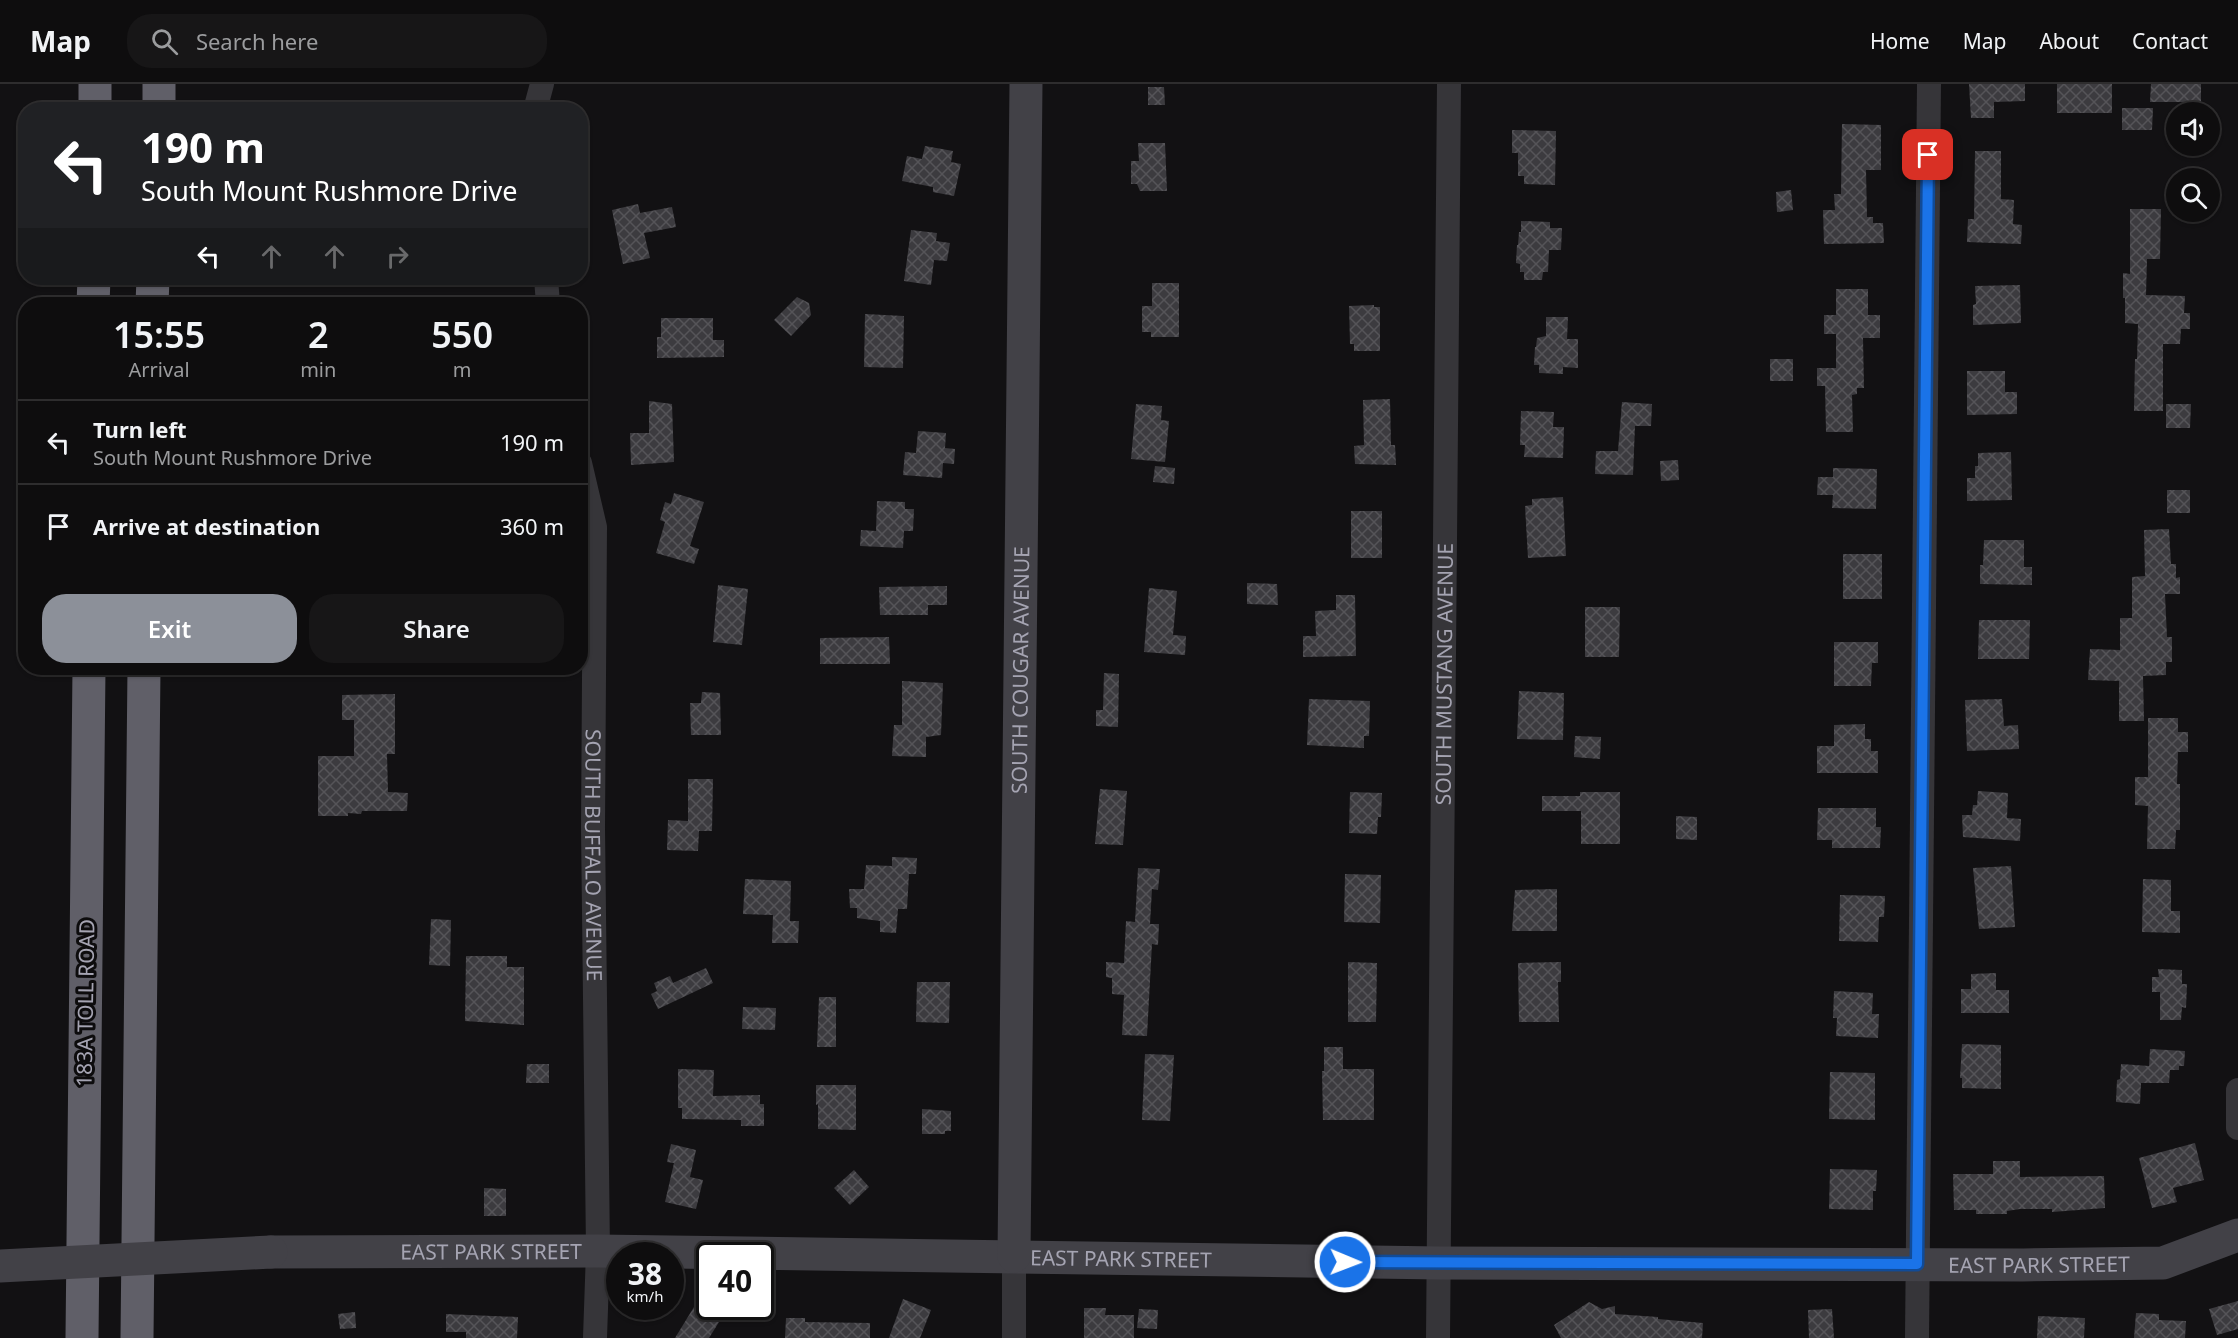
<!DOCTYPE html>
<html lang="en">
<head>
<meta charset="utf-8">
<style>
	body { margin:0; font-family:"Noto Sans",sans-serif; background:#171617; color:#f1f3f6; height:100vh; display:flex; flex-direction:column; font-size:22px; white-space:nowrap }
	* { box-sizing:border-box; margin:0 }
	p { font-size:20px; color:#9b9c9e }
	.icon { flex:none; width:33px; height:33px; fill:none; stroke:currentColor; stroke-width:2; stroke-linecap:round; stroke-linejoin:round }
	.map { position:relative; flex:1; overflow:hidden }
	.drawer { position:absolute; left:18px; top:213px; width:570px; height:378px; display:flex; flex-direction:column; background:#0e0d0e; border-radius:24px; box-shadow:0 2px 4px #0004,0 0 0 2px #2e2d2e }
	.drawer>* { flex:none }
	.top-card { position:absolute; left:18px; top:18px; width:570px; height:183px; border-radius:24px; box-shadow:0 2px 4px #0004,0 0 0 2px #2e2d2e; background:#202124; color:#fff; overflow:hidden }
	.tools { position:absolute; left:2166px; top:18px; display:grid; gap:12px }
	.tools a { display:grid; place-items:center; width:54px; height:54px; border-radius:50%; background:#0e0d0e; box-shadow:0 2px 4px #0004,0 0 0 2px #2e2d2e; font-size:30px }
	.speed { position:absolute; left:606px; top:1158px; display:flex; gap:12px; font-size:30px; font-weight:700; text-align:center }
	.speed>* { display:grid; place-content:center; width:78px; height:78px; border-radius:50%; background:#0e0d0e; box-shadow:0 2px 4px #0004,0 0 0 2px #2e2d2e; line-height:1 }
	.speed small { font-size:15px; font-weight:400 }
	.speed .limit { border:3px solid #111; border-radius:9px; background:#fff; color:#111 }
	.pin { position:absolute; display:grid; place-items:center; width:51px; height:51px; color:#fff; margin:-26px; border-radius:12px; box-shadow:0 3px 9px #0006 }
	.me { position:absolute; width:66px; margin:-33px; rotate:91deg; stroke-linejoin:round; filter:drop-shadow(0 0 4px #0008) }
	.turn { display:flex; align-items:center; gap:21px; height:126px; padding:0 24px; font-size:27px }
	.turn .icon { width:78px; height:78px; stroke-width:2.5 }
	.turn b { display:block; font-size:42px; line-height:51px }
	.lanes { display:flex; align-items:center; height:57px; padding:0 24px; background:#0003; justify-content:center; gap:30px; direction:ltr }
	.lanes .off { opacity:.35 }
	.eta { display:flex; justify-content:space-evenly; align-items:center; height:102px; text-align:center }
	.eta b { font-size:36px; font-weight:600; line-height:42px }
	.action { display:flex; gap:12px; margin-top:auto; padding:12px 24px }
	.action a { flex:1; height:69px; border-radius:24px; background:#8c9099; color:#fff; font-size:24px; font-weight:600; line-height:69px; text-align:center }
	.action a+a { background:#171617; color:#f1f3f6 }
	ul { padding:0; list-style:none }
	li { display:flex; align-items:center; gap:18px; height:84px; padding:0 24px; border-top:2px solid #2e2d2e }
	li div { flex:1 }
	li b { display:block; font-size:22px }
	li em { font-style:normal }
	header { display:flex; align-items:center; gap:36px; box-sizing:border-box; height:84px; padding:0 30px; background:#0e0d0e; border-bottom:2px solid #2e2d2e }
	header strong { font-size:28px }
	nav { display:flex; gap:33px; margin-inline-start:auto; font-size:21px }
	.search { width:420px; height:54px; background:#171617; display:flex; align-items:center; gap:15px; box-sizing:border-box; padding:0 21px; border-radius:24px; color:#9b9c9e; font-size:22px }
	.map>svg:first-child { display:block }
	.building { fill:url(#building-cross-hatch) }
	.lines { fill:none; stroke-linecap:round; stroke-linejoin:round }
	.street { stroke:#363539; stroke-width:24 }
	.secondary { stroke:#424147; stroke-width:33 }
	.highway { stroke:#605f68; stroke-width:33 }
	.secondary-bridge { stroke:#424147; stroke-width:33 }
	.route-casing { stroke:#114b97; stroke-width:15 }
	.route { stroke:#1a73e8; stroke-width:10 }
	.labels { text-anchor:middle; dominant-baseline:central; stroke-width:6; stroke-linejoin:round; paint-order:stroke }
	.street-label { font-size:21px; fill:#a5a4b2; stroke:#0d0c0d }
</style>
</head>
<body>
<header>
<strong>Map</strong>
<div class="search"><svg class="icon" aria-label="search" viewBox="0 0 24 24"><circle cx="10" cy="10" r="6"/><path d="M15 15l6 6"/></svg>Search here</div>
<nav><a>Home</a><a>Map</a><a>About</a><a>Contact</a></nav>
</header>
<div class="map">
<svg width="2238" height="1254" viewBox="0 0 2238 1254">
	<defs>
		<pattern id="building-cross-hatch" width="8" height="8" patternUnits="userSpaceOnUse" patternTransform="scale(1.5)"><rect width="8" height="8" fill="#3c3b3f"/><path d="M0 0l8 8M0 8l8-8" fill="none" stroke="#555458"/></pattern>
	</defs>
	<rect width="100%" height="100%" fill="#121113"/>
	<g class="building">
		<polygon points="1969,0 2025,0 2025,17 1994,18 1994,34 1971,34"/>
		<rect x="2057" y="0" width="55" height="29"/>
		<polygon points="2151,0 2201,0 2201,18 2150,18"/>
		<polygon points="1148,3 1164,3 1165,21 1148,21"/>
		<polygon points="2122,24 2153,24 2152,46 2122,46"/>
		<polygon points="1842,40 1881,41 1881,86 1866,86 1867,133 1873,133 1873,139 1883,139 1884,159 1824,160 1823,126 1835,126 1834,110 1841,110"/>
		<polygon points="1512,46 1556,47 1555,101 1524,100 1524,92 1518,92 1518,69 1512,69"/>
		<polygon points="1138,59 1165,59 1167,107 1140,107 1137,100 1131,100 1131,77 1139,77"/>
		<polygon points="925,62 953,67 951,78 961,80 954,112 933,108 933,103 902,97 907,72 922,75"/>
		<polygon points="1975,67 2001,67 2001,115 2014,116 2013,140 2022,141 2021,160 1967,158 1968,135 1974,135"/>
		<polygon points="1791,106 1793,126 1777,128 1776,108"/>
		<polygon points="638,120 640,129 672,123 676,143 644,149 650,174 623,180 612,126"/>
		<polygon points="2130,125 2161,125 2160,175 2147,175 2146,211 2185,212 2184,229 2190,229 2190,245 2181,245 2180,260 2163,260 2163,327 2134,327 2135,275 2137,275 2138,240 2125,239 2125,214 2123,214 2123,189 2130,190"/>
		<polygon points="1521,137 1550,138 1550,144 1562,144 1561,166 1549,166 1548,188 1543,188 1542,196 1524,196 1524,188 1520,188 1520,180 1516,179 1517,161 1518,161 1519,148 1521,148"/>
		<polygon points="911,146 937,149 936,157 950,159 947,177 934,176 931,201 904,197"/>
		<polygon points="1152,199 1179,199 1179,253 1151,253 1151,248 1142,248 1142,222 1152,222"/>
		<polygon points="2020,201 2021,239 1973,241 1973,221 1976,220 1975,202"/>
		<polygon points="1836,205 1868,205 1868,231 1880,231 1880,254 1863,254 1864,304 1857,304 1857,310 1852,311 1853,348 1826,348 1825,302 1817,302 1817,284 1836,284 1836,250 1824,250 1824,231 1836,231"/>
		<polygon points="797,213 809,219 811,231 791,252 774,236"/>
		<polygon points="1374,221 1374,223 1380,223 1380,267 1354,267 1354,260 1350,260 1349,222"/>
		<polygon points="865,230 904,232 903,284 864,283"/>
		<polygon points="1546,233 1568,233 1567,255 1578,255 1578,284 1563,283 1563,290 1539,289 1539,281 1534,281 1535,263 1536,263 1537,254 1546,252"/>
		<polygon points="661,234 713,234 713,256 724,256 724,273 657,274 657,253 661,253"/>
		<rect x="1770" y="275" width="23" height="22"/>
		<polygon points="1967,287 2005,287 2005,308 2017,308 2017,330 1967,331"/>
		<polygon points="1390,315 1391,361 1395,361 1396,381 1355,380 1354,362 1364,361 1363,316"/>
		<polygon points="649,317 672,320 674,378 631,381 630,349 649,349"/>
		<polygon points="1622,318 1652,320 1651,342 1635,342 1633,391 1595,390 1596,367 1618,367"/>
		<polygon points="1136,320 1162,322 1161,336 1169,337 1165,378 1131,375"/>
		<polygon points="2166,320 2191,320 2190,344 2166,344"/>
		<polygon points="1521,327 1554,328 1553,343 1564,343 1563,374 1524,373 1525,361 1520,361"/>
		<polygon points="918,347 946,349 945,364 955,365 954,380 943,379 942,394 903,391 905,368 916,369"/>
		<polygon points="2011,368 2012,416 1967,417 1967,394 1975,394 1975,382 1978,382 1978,369"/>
		<polygon points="1678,376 1679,396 1661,397 1660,377"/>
		<polygon points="1155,382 1175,384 1174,400 1153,398"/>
		<polygon points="1833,384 1877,385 1876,425 1832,424 1833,411 1817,411 1818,393 1833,393"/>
		<rect x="2167" y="406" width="23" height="23"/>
		<polygon points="674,409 704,418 690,462 699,465 694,480 656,469 665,438 660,436 665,418 671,420"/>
		<polygon points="1563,413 1566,472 1528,474 1525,422 1532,421 1532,415"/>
		<polygon points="877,417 905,418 905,425 914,425 913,447 904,447 903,464 860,462 861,446 876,447"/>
		<rect x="1351" y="427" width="31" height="47"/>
		<polygon points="2169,445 2171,480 2176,480 2176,494 2180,493 2180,510 2165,510 2167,553 2172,553 2172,578 2166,578 2166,591 2143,592 2144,637 2119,637 2119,597 2088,596 2090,565 2120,566 2120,534 2132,534 2132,493 2145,492 2144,446"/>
		<polygon points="1984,456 2024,456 2024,483 2032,483 2032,501 1980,500 1980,481 1983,481"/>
		<rect x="1843" y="470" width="39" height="45"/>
		<polygon points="1247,499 1277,500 1278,521 1247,520"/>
		<polygon points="718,501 748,505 742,561 713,558"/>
		<polygon points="947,502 947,521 928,521 928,531 880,531 879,503"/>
		<polygon points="1149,504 1177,507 1173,551 1186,552 1185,571 1144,568"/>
		<polygon points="1336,511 1355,511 1356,572 1303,573 1303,552 1316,552 1315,527 1336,526"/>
		<polygon points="1585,523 1620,523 1619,573 1585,573"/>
		<polygon points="1979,536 2030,536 2029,575 1978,575"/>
		<polygon points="889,553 890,580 820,580 820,554"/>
		<polygon points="1834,558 1878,558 1878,579 1872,579 1871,602 1834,602"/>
		<polygon points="1104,589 1119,590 1118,643 1096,642 1096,626 1103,626"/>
		<polygon points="902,597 943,599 941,651 926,653 926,673 892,672 894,641 902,641"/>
		<polygon points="1519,607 1564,609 1563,656 1517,655"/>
		<polygon points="702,608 720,609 721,651 691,651 690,619 701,619"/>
		<polygon points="395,610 395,670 387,670 388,708 408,709 407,727 362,727 361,730 348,729 348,732 318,732 318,672 354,672 354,636 342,636 342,611"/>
		<polygon points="1309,615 1370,617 1369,652 1364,652 1364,664 1307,661"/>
		<polygon points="2002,615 2004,642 2018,641 2019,665 1967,667 1965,616"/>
		<polygon points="2148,634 2178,634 2178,648 2188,648 2188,668 2178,668 2177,700 2180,700 2180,746 2176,746 2175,765 2147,765 2148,722 2135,721 2135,693 2148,693"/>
		<polygon points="1865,640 1865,655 1871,655 1871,667 1878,667 1878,689 1817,689 1817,662 1834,662 1834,641"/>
		<polygon points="1575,652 1601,653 1600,675 1574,673"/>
		<polygon points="688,695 713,695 712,747 699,747 698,767 667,766 668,736 688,737"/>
		<polygon points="1100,705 1127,707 1123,761 1095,760"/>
		<polygon points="1978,707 2008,709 2007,734 2021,735 2020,757 1963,753 1962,731 1972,731 1973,721 1977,721"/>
		<polygon points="1350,708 1382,709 1381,733 1378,733 1377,750 1349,749"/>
		<polygon points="1580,708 1620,708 1620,760 1581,760 1581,727 1542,727 1542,712 1580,712"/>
		<polygon points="1818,724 1876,724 1876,743 1881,743 1880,764 1832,764 1832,756 1817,756"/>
		<polygon points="1676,732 1697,733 1697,756 1676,755"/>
		<polygon points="892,773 917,774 916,790 909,790 907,825 898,825 896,849 880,848 880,837 857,834 857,824 850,824 849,805 864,805 866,781 892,782"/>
		<polygon points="2011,782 2015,843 1979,845 1973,784"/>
		<polygon points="1138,784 1160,785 1158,806 1152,805 1150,840 1159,840 1158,861 1152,860 1147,952 1122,951 1124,911 1112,910 1112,894 1106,893 1106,878 1124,879 1126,837 1135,838"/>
		<polygon points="1345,790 1381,791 1380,839 1344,838"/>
		<polygon points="745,795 791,797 790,837 799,837 798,859 772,859 773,831 743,830"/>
		<polygon points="2143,795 2171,796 2171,827 2180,827 2180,849 2142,848"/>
		<polygon points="1557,805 1557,847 1512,847 1515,806"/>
		<polygon points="1840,811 1885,812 1884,833 1879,833 1878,858 1839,857"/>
		<polygon points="431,835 451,836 450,882 429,881"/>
		<polygon points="466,872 507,872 507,883 524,883 524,941 465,937"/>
		<polygon points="1348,878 1377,879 1376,938 1348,938"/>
		<polygon points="1561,878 1561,898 1558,898 1559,938 1519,938 1518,879"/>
		<polygon points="706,884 713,899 658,925 651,910 657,907 654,899 670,892 673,899"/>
		<polygon points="2158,885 2182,886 2182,900 2187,900 2186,924 2182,923 2181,936 2160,936 2160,908 2152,908 2152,893 2159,893"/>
		<polygon points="1996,889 1996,906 2009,906 2009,929 1961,929 1961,905 1971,905 1971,890"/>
		<polygon points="917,898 950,898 949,939 916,938"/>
		<polygon points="1834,907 1873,909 1872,930 1879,930 1878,954 1836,952 1837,934 1833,934"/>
		<polygon points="819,913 836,913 836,963 817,963"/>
		<polygon points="743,923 776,924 775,946 742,945"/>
		<polygon points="1962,960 2001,961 2001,1005 1962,1004 1962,994 1960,994"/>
		<polygon points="1324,963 1343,963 1343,985 1374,985 1374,1036 1323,1036 1322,987 1324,987"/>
		<polygon points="2150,965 2185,967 2184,982 2179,982 2179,986 2170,986 2169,999 2141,999 2140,1020 2116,1018 2117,996 2120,995 2121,980 2149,982"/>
		<polygon points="1145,970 1174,971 1170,1037 1142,1036"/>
		<polygon points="527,980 549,980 549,999 526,999"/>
		<polygon points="678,985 714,986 713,1012 760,1011 760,1020 764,1020 764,1042 741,1042 741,1036 682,1035 682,1024 678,1024"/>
		<polygon points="1830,988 1875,989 1875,1036 1829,1035"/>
		<polygon points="816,1001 856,1001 856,1046 818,1045 818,1020 816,1021"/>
		<polygon points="922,1025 951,1027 951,1047 945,1047 945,1050 922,1050"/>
		<polygon points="2195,1059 2204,1096 2173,1104 2177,1118 2152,1124 2139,1074"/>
		<polygon points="671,1060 696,1066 690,1093 703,1096 696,1125 665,1118 674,1079 667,1078"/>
		<polygon points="1993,1077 2020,1077 2020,1093 2104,1092 2105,1124 2052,1128 2052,1125 2020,1125 2007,1127 2007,1130 1976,1130 1976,1126 1954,1126 1953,1090 1993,1090"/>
		<polygon points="1830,1085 1877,1086 1876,1107 1873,1107 1873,1126 1829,1125"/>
		<polygon points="854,1086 869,1103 850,1121 834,1104"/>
		<polygon points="484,1104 506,1105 506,1132 484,1132"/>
		<polygon points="903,1215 931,1226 920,1254 889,1254"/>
		<polygon points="2238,1217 2238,1245 2217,1251 2209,1225"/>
		<polygon points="1589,1218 1602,1225 1615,1222 1615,1230 1658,1233 1658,1235 1703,1239 1702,1254 1561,1254 1554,1241"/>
		<polygon points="694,1223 719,1238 709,1254 675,1254"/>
		<polygon points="1084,1224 1106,1224 1105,1231 1134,1231 1134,1254 1084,1254"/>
		<polygon points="1139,1225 1158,1226 1157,1245 1137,1244"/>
		<polygon points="1832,1225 1834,1254 1809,1254 1808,1226"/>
		<polygon points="355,1228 356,1244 340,1245 338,1230"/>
		<polygon points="2136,1229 2159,1230 2159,1236 2186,1237 2185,1254 2134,1254"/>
		<polygon points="446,1230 518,1233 517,1254 466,1254 466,1248 446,1248"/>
		<polygon points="2038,1232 2085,1234 2084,1254 2037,1254"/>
		<polygon points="786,1234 805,1234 805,1238 870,1239 870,1254 785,1254"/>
	</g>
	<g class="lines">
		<g class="street">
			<polyline points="535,26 542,0"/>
			<polyline points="546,194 548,220"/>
			<path id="s1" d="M580 379 595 443 593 744 598 1167 595 1254"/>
			<polyline points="2238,1006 2238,1044"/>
			<polyline points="1014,1254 1014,1172"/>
			<path id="s2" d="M1438 1254 1449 0"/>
			<polyline points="1917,1254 1929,0"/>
		</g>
		<g class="secondary">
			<path id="s3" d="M271 1168 598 1167 1440 1179 2023 1181 2163 1179 2238 1151"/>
			<path id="s4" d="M1014 1172 1026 0"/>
		</g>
		<g class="highway">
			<polyline points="95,26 95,0"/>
			<polyline points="159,26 159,0"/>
			<polyline points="93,220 94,194"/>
			<polyline points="152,220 153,194"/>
			<polyline points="82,1254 89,584"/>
			<polyline points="137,1254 144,584"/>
		</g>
		<polyline class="secondary-bridge" points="0,1182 271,1168"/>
	</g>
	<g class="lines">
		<defs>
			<polyline id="route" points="1345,1178 1917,1180 1928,71"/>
		</defs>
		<use href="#route" class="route-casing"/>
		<use href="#route" class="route"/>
	</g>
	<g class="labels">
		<g class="street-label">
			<text stroke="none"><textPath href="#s4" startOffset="586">SOUTH COUGAR AVENUE</textPath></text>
			<text stroke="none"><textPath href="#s2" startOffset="664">SOUTH MUSTANG AVENUE</textPath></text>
			<text stroke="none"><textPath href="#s1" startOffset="394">SOUTH BUFFALO AVENUE</textPath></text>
			<text transform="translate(85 919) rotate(-89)">183A TOLL ROAD</text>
			<text stroke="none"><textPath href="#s3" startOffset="220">EAST PARK STREET</textPath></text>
			<text stroke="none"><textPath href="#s3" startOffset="850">EAST PARK STREET</textPath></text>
			<text stroke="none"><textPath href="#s3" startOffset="1768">EAST PARK STREET</textPath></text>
		</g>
	</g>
</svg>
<div class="tools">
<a><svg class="icon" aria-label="sound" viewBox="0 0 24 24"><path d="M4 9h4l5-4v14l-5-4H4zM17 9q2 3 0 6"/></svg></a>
<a><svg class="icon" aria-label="search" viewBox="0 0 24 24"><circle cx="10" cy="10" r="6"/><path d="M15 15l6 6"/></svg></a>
</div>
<div class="speed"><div>38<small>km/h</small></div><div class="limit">40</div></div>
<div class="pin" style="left:1928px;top:71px;background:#d93025"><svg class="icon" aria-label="arrive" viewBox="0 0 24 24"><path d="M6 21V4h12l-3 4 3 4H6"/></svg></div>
<svg class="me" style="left:1345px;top:1178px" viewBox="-20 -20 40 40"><circle r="17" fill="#1a73e8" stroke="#fff" stroke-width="3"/><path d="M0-11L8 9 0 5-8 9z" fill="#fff"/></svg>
<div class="top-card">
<div class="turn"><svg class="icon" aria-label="left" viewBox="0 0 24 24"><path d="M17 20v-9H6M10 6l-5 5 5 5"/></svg><div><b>190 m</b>South Mount Rushmore Drive</div></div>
<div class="lanes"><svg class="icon" aria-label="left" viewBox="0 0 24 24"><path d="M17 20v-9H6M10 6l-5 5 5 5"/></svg><svg class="icon off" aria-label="ahead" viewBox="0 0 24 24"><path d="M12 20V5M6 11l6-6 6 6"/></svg><svg class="icon off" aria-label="ahead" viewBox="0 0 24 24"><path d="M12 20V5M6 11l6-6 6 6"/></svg><svg class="icon off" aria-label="right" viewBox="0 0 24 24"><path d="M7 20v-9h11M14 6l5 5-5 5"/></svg></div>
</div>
<section class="drawer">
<div class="eta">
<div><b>15:55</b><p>Arrival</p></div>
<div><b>2</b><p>min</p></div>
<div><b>550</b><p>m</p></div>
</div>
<ul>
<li><svg class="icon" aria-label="left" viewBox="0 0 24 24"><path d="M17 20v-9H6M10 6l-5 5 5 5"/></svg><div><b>Turn left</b><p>South Mount Rushmore Drive</p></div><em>190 m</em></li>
<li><svg class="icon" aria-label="arrive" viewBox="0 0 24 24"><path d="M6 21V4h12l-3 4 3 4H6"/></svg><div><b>Arrive at destination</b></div><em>360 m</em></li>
</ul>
<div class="action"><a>Exit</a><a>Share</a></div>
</section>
</div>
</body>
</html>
